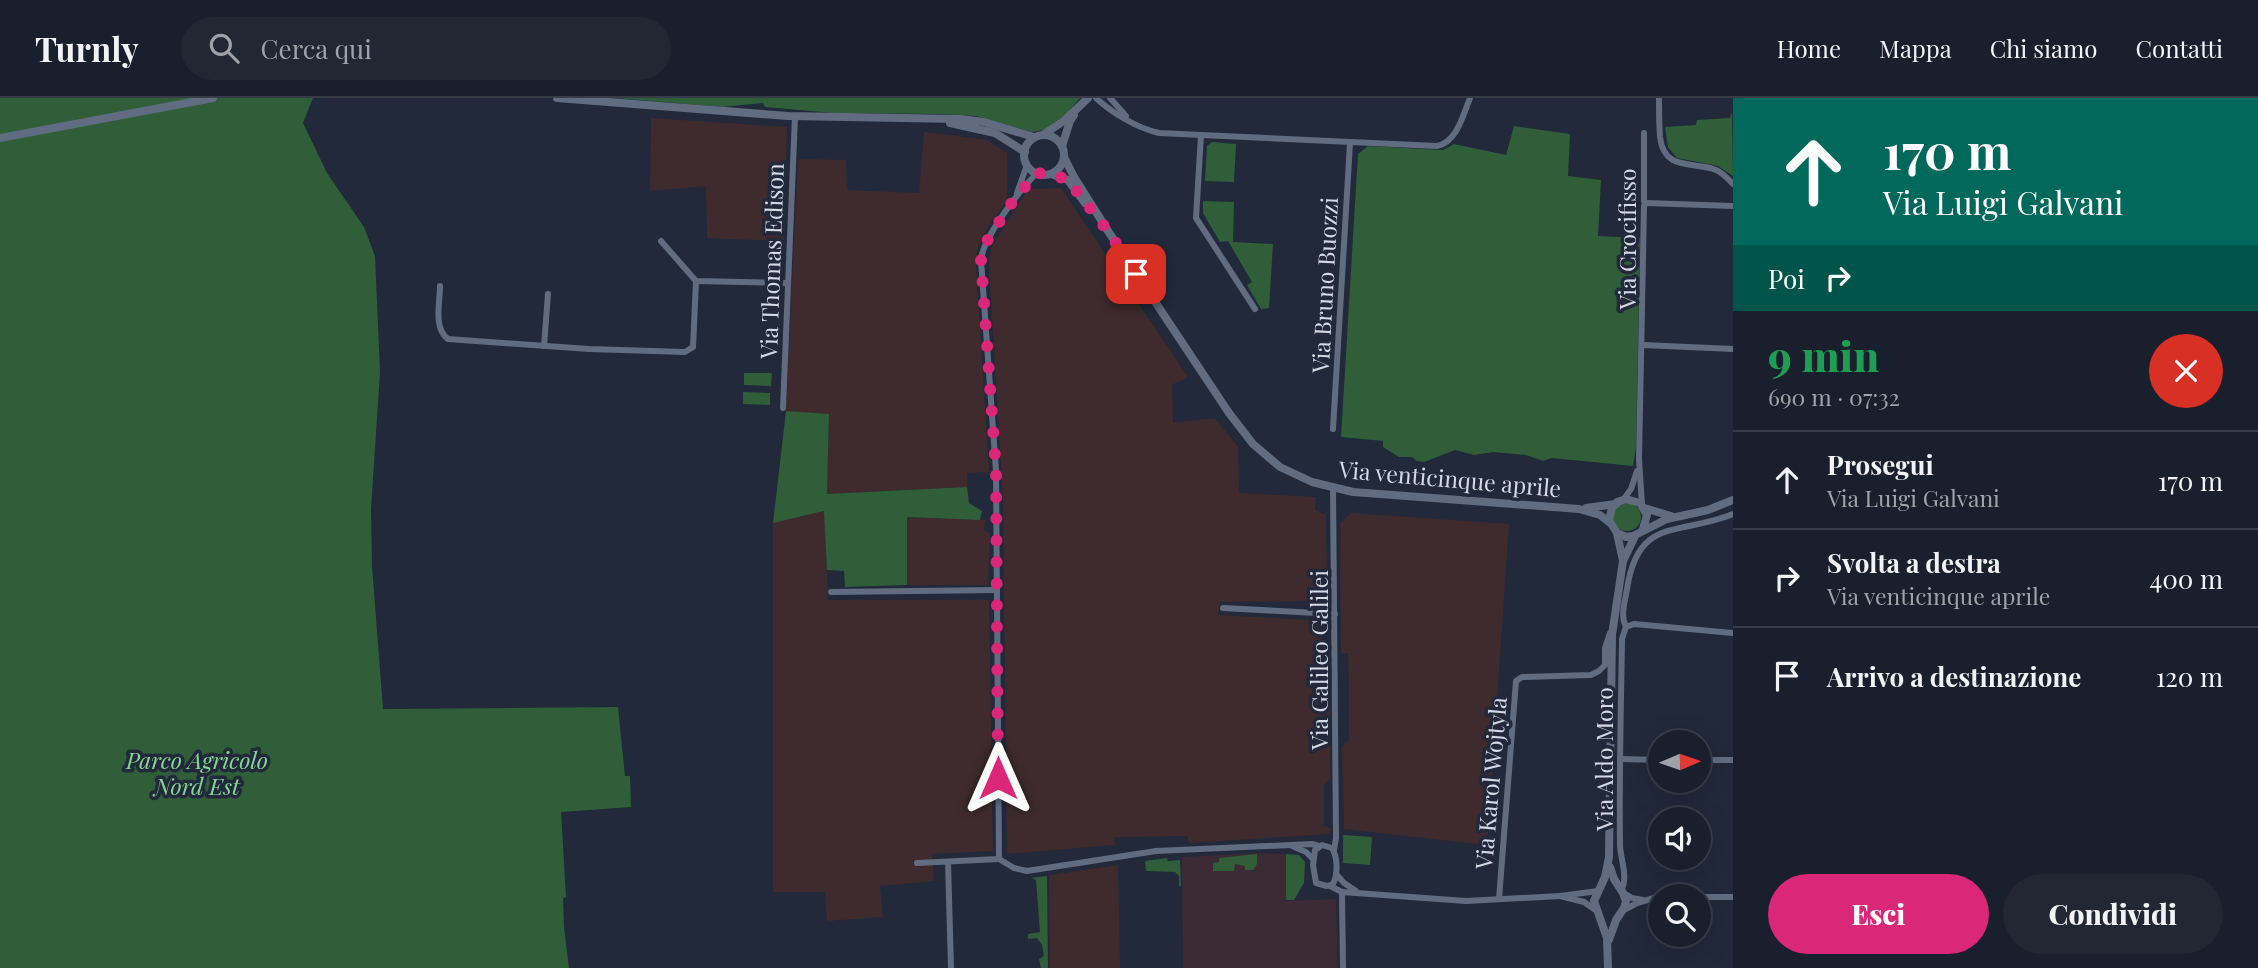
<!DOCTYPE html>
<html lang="it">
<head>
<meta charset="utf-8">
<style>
	body { margin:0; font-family:"Playfair Display",serif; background:#222734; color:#f1f3f6; height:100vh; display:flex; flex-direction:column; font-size:26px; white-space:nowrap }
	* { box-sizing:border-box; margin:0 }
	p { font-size:23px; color:#9fa2a9 }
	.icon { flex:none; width:38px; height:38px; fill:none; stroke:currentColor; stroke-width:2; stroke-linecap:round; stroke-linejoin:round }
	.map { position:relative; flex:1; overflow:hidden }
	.panel { display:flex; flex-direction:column; background:#191f2c; width:525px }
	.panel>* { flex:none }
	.guide { background:#00695c; color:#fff; overflow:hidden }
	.needle { width:46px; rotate:88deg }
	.buttons { position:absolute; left:1648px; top:632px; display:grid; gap:14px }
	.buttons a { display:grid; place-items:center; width:63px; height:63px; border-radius:50%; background:#191f2c; box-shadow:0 7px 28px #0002,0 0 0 2px #373d48; font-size:35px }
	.pin { position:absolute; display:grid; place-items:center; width:60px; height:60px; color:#fff; margin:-30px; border-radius:14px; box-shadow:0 4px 10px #0006 }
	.me { position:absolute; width:77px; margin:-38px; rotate:0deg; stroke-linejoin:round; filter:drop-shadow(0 0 5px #0008) }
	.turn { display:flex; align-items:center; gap:24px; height:147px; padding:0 35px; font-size:32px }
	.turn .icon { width:91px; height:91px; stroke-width:2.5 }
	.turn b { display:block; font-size:49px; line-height:60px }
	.then { display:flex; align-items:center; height:66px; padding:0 35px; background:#0003; gap:14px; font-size:26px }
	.round { display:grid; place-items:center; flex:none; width:74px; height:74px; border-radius:37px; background:#222734 }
	.overview { display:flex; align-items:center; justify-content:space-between; height:119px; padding:0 35px }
	h1 { font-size:42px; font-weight:800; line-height:52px; color:#1e9e55 }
	.primary-button { display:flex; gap:14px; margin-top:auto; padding:14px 35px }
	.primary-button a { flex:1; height:80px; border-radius:42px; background:#db2777; color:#fff; font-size:28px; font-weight:800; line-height:80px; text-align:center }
	.primary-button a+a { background:#222734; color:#f1f3f6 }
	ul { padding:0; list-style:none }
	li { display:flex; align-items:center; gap:21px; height:98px; padding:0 35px; border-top:2px solid #373d48 }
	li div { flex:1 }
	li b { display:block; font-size:26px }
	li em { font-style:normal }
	header { display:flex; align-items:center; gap:42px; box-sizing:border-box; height:98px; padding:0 35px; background:#191f2c; border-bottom:2px solid #373d48 }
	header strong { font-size:33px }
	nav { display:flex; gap:38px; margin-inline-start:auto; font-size:24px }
	.search { width:490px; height:63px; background:#222734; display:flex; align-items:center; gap:18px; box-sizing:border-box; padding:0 24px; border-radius:38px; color:#9fa2a9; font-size:26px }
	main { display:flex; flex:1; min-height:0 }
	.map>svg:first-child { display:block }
	.commercial { fill:#3c2b35 }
	.industrial { fill:#3f2b2d }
	.green { fill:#2f5e39 }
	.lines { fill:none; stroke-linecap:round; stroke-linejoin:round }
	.minor { stroke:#626c80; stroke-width:6 }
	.tertiary { stroke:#626c80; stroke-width:8 }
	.route { stroke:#db2777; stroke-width:12; stroke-dasharray:0 21.6 }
	.labels { text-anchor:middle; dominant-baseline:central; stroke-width:7; stroke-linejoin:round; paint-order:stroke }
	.street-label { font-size:23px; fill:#d3d9e5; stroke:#21293a }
	.park-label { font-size:23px; font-style:italic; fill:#83d693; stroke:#21293a }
</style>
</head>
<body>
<header>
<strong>Turnly</strong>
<div class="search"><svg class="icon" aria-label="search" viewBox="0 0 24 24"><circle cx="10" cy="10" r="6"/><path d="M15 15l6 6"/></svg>Cerca qui</div>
<nav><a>Home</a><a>Mappa</a><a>Chi siamo</a><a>Contatti</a></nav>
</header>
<main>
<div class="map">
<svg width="1733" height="870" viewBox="0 0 1733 870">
	<rect width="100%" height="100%" fill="#21293a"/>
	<polygon class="commercial" points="1259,755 1286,756 1286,803 1336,801 1338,870 1183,870 1182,759"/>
	<g class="industrial">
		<polygon points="651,20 787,29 784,143 707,140 706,88 650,93"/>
		<polygon points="924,34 987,42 1007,55 1007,102 983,137 977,153 976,169 989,374 967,375 967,389 827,396 829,317 786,313 798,61 846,62 847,92 919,95"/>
		<polygon points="1061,90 1188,279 1172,287 1173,325 1215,320 1238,349 1239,395 1316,399 1315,412 1326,417 1327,503 1220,504 1218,517 1329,523 1329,533 1322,537 1323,564 1329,567 1330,572 1330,682 1324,687 1324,728 1331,731 1329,736 1189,745 1187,738 1115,739 1115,747 1007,756 1003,402 989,166 991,150 1028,91"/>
		<polygon points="825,413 828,502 989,502 993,753 932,756 934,783 880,788 883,819 827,823 825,794 773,794 773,425"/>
		<polygon points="1351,415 1509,426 1487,747 1344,731 1342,648 1349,642 1349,591 1348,555 1341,555 1340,425"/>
		<polygon points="907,419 985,422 984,432 990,435 988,487 907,487"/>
		<polygon points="1118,767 1120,870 1050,870 1049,777"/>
	</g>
	<g class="green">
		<polygon points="0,0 313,0 303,25 327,75 364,129 375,158 380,274 371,411 372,468 383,611 618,609 625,678 630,678 631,709 561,714 566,799 563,800 564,829 569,870 0,870"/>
		<polygon points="615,0 1080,0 1061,22 1048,31 1032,34 976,18 940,16 834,15 765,9 763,5 722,9"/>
		<polygon points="1732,14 1733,78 1718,68 1677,60 1668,49 1665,29 1696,27 1697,22 1730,20"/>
		<polygon points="1514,28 1570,36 1568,78 1601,82 1598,138 1640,140 1636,349 1633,368 1552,360 1543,363 1526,357 1493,354 1474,357 1455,352 1424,364 1417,363 1412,359 1399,359 1383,349 1383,343 1341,339 1358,56 1368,48 1443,52 1454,46 1506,57"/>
		<polygon points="1212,44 1236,46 1234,84 1205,83 1207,48"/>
		<polygon points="1203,103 1234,104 1233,144 1273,146 1269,210 1261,211 1247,187 1252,184 1228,143 1220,144 1203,115"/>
		<polygon points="744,275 772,275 771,288 744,287"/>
		<polygon points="743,294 770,295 770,307 743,306"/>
		<polygon points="786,313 829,316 827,396 967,389 969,405 982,413 980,422 907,419 907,487 845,489 844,473 827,472 824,413 773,425"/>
		<circle cx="1627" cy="419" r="14"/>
		<polygon points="1343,737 1372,739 1370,767 1343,765"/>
		<polygon points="1257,756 1257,766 1253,772 1245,772 1245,768 1235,766 1234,773 1213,773 1213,765 1219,764 1219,760"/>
		<polygon points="1286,756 1299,757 1305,764 1304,785 1294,802 1286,802"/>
		<polygon points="1167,760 1168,763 1180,762 1181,788 1179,788 1179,778 1175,774 1146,773 1145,763"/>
		<polygon points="1047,778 1048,870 1041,870 1039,861 1044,858 1042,847 1037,840 1028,841 1028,836 1040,834 1036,782 1031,780"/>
	</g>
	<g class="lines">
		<g class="minor">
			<path d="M1096 0C1112 15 1137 30 1159 35L1437 48C1457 44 1463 17 1470 0"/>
			<polyline points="1110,0 1126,18"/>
			<path d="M1659 0C1659 13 1659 26 1660 39 1664 74 1694 63 1716 72 1723 75 1728 81 1733 86"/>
			<polyline points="1201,37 1196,120 1255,211"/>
			<polyline points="1017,95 1027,67"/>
			<polyline points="1646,105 1733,108"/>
			<polyline points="661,143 696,183 788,185"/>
			<path d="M440 188C440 204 433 230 448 241L589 251 685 254 693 249 696 183"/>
			<polyline points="1643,247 1733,251"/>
			<polyline points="544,248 548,196"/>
			<polyline points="783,310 795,18"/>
			<polyline points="1333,331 1350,45"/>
			<polyline points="1333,391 1336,740 1334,752"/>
			<polyline points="1623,402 1631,391 1637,373"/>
			<polyline points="1642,407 1639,361 1644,108 1646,105 1644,103 1644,35"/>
			<polyline points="831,494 997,492"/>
			<polyline points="1223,510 1335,516"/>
			<path d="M1626 529C1620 517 1625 504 1627 491 1638 418 1679 438 1733 416"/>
			<polyline points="1626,529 1634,526 1733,535"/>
			<polyline points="1620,661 1661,662"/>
			<polyline points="1699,662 1733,662"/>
			<path d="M1322 747 1332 750C1338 760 1338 776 1333 786L1327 788 1316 785 1313 767 1315 752Z"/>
			<polyline points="1292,748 1306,754 1313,761"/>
			<path d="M999 761 996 373 981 162C983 139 1020 92 1037 75"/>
			<polyline points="999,761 1014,770 1027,773 1156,753 1312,746 1319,748"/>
			<polyline points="948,764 951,870"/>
			<polyline points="917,765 999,761"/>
			<polyline points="1336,776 1344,785 1356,793"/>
			<polyline points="1330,788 1342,794 1466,803 1560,798 1598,793"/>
			<path d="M1621 793C1629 779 1620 761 1620 746 1619 678 1621 609 1622 541L1626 529"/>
			<polyline points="1342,794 1343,870"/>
			<polyline points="1622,794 1632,800 1643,802"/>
			<polyline points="1560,798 1584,804 1597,813"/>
			<polyline points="1699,799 1733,799"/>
			<polyline points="1499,801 1516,583 1522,579 1591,577 1599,573 1605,567 1605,550 1610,535"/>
			<polyline points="1624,812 1637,805 1661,798"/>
		</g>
		<g class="tertiary">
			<polyline points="557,0 788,18 960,21 984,24 1034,39"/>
			<polyline points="950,25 995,35 1025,54"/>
			<polyline points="1044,36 1064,23 1088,0"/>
			<circle cx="1044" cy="57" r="20"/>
			<polyline points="0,40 213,0"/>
			<polyline points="1062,48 1070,23 1074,17"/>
			<polyline points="1064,59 1074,79 1108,133 1229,315 1253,346 1280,369 1312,384 1353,394 1579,411 1600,417 1610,425"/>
			<polyline points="1051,76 1068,82 1085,105"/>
			<polyline points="1586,410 1616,406"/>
			<polyline points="1644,410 1671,418"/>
			<polyline points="1643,431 1647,417 1640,405 1626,401 1617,404 1612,410 1609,422 1617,435 1626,439 1633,438 1667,421 1708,412 1733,402"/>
			<polyline points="1617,435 1623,463"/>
			<polyline points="1609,842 1616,822 1624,810 1626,803 1623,795 1614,781 1610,769"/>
			<polyline points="1608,870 1607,840 1594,803 1605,779 1609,759 1612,537 1623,463 1635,438"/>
		</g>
	</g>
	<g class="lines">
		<polyline class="route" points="998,680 996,373 981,162 982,153 987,143 1013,103 1037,75 1051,76 1068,82 1108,133 1136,176"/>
	</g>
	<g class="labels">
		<g class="street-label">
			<text transform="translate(1626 141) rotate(-90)">Via Crocifisso</text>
			<text transform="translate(771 163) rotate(-88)">Via Thomas Edison</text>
			<text transform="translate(1324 187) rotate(-87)">Via Bruno Buozzi</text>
			<text transform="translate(1450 380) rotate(5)">Via venticinque aprile</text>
			<text transform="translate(1318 562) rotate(-90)">Via Galileo Galilei</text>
			<text transform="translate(1603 661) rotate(-90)">Via Aldo Moro</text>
			<text transform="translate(1490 685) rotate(-85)">Via Karol Wojtyla</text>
		</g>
		<g class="park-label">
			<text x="197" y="661">Parco Agricolo<tspan x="197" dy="26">Nord Est</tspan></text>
		</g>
	</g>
</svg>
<div class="buttons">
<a><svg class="needle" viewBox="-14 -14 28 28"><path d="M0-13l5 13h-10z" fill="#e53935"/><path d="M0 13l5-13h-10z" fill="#9fa2a9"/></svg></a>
<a><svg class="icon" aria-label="sound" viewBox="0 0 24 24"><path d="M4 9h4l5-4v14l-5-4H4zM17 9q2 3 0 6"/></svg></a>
<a><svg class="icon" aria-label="search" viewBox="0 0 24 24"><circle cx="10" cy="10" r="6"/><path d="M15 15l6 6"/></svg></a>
</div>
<div class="pin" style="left:1136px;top:176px;background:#d93025"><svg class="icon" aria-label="arrive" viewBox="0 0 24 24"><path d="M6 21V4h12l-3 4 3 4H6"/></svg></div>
<svg class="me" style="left:998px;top:680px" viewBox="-20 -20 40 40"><path d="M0-17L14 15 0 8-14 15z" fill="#db2777" stroke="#fff" stroke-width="4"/></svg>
</div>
<section class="panel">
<div class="guide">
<div class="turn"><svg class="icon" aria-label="ahead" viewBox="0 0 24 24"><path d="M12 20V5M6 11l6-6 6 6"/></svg><div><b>170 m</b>Via Luigi Galvani</div></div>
<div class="then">Poi<svg class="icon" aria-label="right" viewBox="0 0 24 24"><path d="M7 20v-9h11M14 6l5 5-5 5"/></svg></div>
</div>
<div class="overview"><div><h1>9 min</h1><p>690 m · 07:32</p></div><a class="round" style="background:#d93025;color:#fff"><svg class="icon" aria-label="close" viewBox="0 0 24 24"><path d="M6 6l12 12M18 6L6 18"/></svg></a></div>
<ul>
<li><svg class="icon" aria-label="ahead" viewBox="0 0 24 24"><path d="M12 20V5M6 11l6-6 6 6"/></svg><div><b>Prosegui</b><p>Via Luigi Galvani</p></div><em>170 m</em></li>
<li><svg class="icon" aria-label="right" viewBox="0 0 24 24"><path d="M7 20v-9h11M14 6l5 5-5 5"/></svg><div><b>Svolta a destra</b><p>Via venticinque aprile</p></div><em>400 m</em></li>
<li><svg class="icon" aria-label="arrive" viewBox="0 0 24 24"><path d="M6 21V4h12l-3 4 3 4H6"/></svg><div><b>Arrivo a destinazione</b></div><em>120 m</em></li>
</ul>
<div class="primary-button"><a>Esci</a><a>Condividi</a></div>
</section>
</main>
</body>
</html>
